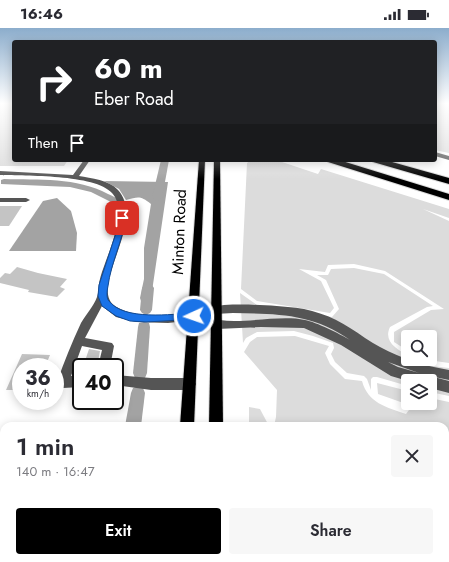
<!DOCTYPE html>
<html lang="en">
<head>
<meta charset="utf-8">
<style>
	body { margin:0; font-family:Jost,sans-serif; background:#f7f7f7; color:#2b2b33; height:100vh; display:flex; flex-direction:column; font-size:15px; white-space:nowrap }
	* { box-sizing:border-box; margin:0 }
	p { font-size:13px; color:#7c7c81 }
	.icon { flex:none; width:22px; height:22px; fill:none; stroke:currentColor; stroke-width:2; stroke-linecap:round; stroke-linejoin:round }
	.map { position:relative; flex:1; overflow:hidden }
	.sheet { position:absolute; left:0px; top:394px; width:449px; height:140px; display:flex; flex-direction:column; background:#fff; border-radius:12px 12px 0 0; box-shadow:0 2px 10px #0003 }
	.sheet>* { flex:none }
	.top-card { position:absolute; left:12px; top:12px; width:425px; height:122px; border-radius:4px; box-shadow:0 2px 10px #0003; background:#202124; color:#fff; overflow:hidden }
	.controls { position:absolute; left:401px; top:302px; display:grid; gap:8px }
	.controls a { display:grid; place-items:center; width:36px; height:36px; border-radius:4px; background:#fff; box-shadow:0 2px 10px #0003; font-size:20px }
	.speed { position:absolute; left:12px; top:330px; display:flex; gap:8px; font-size:20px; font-weight:700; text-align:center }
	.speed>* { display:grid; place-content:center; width:52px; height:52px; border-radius:50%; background:#fff; box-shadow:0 2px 10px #0003; line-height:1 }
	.speed small { font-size:10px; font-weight:400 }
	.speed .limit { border:2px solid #111; border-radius:6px; background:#fff; color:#111 }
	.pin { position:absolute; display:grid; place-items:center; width:34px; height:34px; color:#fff; margin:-17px; border-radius:8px; box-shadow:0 2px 6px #0006 }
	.me { position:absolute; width:44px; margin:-22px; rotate:267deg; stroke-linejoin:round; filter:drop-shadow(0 0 3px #0008) }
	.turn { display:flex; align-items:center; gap:14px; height:84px; padding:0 16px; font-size:18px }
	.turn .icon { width:52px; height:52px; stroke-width:2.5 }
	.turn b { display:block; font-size:28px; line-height:34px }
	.then { display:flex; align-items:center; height:38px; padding:0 16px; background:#0003; gap:8px; font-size:15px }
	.round { display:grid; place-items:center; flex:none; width:42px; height:42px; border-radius:4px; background:#f7f7f7 }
	.headline { display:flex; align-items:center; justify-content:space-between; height:68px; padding:0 16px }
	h1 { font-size:24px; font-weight:600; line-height:30px }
	.cta { display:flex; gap:8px; margin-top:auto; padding:8px 16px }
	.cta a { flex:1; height:46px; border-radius:4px; background:#000; color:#fff; font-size:16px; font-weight:600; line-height:46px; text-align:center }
	.cta a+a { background:#f7f7f7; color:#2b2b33 }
	.status { display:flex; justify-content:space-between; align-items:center; height:28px; padding:0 20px; background:#fff; direction:ltr }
	.status svg { height:11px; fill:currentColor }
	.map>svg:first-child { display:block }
	.green { fill:#dcdcdc }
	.water { fill:#a3a3a3 }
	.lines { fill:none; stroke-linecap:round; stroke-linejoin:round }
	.canal { fill:#a3a3a3; fill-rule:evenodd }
	.building { fill:#c4c4c4 }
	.major-casing { stroke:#dbdbdb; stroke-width:2 }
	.highway-casing { stroke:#dbdbdb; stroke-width:2 }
	.minor { fill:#555; fill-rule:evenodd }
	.major { fill:#000; fill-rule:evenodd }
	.highway { fill:#000; fill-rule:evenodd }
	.route { fill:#1a73e8; stroke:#114b97 }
	.labels { text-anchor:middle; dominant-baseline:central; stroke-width:3.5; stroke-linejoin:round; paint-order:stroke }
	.street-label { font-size:16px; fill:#000; stroke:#fff }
</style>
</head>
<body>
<div class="status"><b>16:46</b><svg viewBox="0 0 49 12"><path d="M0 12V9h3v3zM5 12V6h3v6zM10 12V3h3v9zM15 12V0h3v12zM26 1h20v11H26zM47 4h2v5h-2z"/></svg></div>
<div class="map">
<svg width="449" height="534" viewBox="0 0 449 534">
	<rect width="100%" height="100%" fill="#fff"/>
	<g class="green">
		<polygon points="0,76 14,76 14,132 68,132 64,138 0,138"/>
		<polygon points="435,76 449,76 449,125 435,122"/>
		<polygon points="251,132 276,132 318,146 321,141 449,181 449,190 423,181 449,193 449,335 421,331 430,331 430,309 408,309 408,323 394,314 394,304 431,282 444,281 385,243 354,236 328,237 325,244 299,241 321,253 334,280 330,285 257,273 241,261 247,135"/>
		<path d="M354 240 384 246 433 278 427 279 390 299C383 314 397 321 408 328V331H413L422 337 449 340V368L430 364V353H408V358L377 349H373L371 351V362L367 351 364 348 347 345 335 334 331 326 334 320 333 315 313 308 294 303 257 304 246 310 243 315 240 265 257 277 332 289 339 281 326 252 317 247H328L331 241Z"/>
		<path d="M295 308 329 318 325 325 330 336 345 351 362 353C368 375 386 379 406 386L412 378 378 366 377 355 408 363V375H430V370L449 374V534H252V530H445V398H274L276 389 277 362 244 324 250 314 257 309Z"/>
		<polygon points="249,379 260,381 269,398 249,398"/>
	</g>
	<g class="water">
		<path d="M104 153 168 154 150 277 142 276 140 270 144 251V220L151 176C140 167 138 169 126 172L119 161Z"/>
		<polygon points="57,170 71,183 77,205 76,223 9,223 43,173"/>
	</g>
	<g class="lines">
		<g class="canal">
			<polygon points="161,132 169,132 162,170 157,173 152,170"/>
			<path d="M4 151C38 152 77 149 108 166 112 168 116 169 119 172L114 175 111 174 91 164 70 159 1 156V152Z"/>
			<polygon points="148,256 152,257 154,260 152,282 150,285 146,287 142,285 140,282 142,260 144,257"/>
			<polygon points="144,294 149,295 150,299 147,345 145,350 140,351 135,350 133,345 138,299 139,295"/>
			<polygon points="138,358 143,360 145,365 141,398 125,398 131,365 133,360"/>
			<polygon points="98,530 118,530 117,534 97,534"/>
		</g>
	</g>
	<g class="building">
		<polygon points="0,178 22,178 9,198 0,198"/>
		<polygon points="17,239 38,245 67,251 60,259 65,261 57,269 28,264 29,262 0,255 0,250 5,245 10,246"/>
		<polygon points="89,321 100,323 97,339 83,339"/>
		<polygon points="22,326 50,327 45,339 21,339 21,362 6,362"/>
	</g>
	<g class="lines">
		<defs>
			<g id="major">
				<polygon points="199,132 205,132 194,398 180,398"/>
				<polygon points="214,132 220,132 223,398 209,398"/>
				<rect x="170" y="530" width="16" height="4"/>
				<rect x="206" y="530" width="16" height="4"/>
			</g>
			<g id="highway">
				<polygon points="327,132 339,132 449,166 449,172 328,134"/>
				<polygon points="372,132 385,132 449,150 449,156 373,134"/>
			</g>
		</defs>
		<use href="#major" class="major-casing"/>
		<use href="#highway" class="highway-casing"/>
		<g class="minor">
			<polygon points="435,124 449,128 449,132 435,128"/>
			<path d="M84 132H90L79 148C91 150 109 152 118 162 147 194 88 259 115 278 133 291 177 288 198 283 207 281 215 278 224 277 245 276 267 277 288 279 309 280 332 288 350 300 360 306 370 314 380 319 402 331 425 338 449 342V352L430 348 449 353V365L430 360V353H408L391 348 341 317 304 300 261 299 217 301 194 292 168 295 136 294 116 289 102 278 85 310 112 315 114 318 110 339H98L102 322 82 318 71 348 81 347V359L63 360 59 358 57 354C64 334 72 314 81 295 86 286 94 278 97 269 99 264 98 257 100 251 105 230 130 184 112 165 95 146 25 148 0 147V143L73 147ZM233 285C277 286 312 285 350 312 340 306 316 294 305 292 276 286 233 299 207 289L215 286ZM388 334 419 345 398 339Z"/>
			<polygon points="0,170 26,170 30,172 26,174 0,174"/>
			<polygon points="115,347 151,350 190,350 194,352 196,356 194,360 190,362 151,362 115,357"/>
		</g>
		<use href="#major" class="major"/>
		<use href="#highway" class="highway"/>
	</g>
	<linearGradient id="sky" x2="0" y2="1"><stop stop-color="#8cadcc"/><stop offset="0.5" stop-color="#fff"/><stop offset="1" stop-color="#fff" stop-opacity="0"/></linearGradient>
	<rect width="449" height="151" fill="url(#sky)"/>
	<path class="route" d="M122 188 126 190C122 214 111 235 108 258 107 263 106 270 109 273 124 293 172 286 194 285L198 286 199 288 198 291 146 294 130 293 116 288 102 278 98 268 99 257 117 202 119 190Z"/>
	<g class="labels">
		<g class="street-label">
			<text transform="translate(179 204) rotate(-88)">Minton Road</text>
		</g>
	</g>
</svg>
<div class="controls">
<a><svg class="icon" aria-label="search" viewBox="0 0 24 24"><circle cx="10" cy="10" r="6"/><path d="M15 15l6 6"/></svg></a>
<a><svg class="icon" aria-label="layers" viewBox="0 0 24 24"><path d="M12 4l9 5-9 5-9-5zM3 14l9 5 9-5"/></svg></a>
</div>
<div class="speed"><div>36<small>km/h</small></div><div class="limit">40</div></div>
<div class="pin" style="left:122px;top:190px;background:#d93025"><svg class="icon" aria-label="arrive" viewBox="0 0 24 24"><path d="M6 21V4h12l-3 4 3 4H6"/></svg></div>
<svg class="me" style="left:194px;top:288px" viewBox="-20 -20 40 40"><circle r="17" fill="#1a73e8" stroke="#fff" stroke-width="3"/><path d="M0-11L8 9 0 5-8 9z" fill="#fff"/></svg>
<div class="top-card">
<div class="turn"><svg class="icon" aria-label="right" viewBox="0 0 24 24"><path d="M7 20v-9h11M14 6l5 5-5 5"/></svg><div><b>60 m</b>Eber Road</div></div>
<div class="then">Then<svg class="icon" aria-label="arrive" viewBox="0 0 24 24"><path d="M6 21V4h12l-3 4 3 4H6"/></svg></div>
</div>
<section class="sheet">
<div class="headline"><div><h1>1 min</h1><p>140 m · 16:47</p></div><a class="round"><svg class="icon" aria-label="close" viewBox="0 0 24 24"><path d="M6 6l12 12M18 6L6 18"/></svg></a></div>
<div class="cta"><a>Exit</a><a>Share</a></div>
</section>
</div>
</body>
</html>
